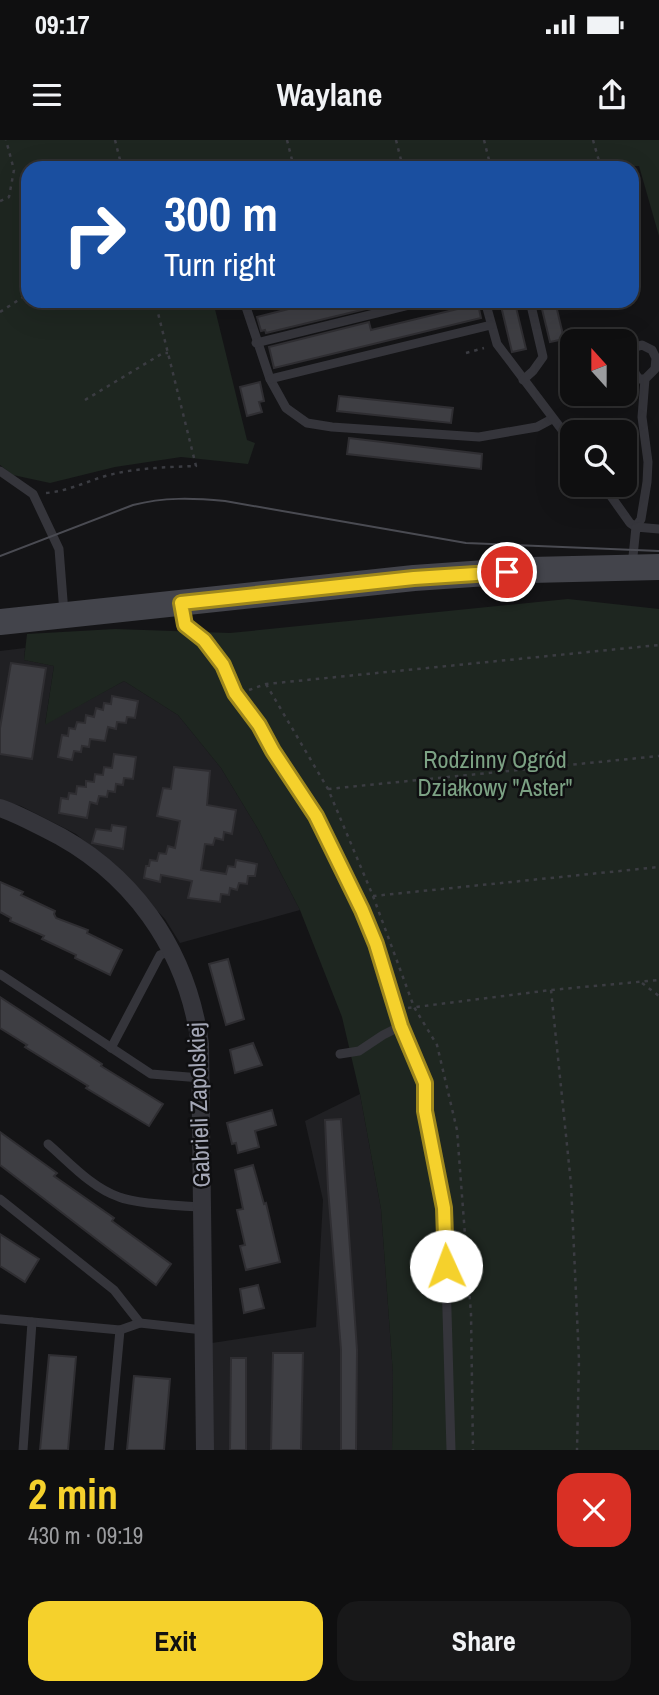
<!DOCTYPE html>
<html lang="en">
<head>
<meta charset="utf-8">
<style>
	body { margin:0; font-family:"Archivo Narrow",sans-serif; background:#181819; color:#f1f3f6; height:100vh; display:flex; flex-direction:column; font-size:26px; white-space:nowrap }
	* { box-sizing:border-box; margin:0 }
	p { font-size:23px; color:#9b9c9f }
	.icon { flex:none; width:38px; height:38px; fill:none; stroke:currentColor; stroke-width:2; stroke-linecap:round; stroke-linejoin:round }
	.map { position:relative; height:1310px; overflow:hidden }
	.sheet { display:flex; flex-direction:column; background:#0f0f10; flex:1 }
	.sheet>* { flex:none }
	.guide { position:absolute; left:21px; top:21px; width:618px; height:147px; border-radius:21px; box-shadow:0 7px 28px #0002,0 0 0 2px #2f2f30; background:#1a4fa0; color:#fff; overflow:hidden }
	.needle { width:46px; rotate:339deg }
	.controls { position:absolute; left:560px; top:189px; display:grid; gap:14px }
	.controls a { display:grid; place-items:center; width:77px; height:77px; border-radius:14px; background:#0f0f10; box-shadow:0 7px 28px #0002,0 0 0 2px #2f2f30; font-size:35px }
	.pin { position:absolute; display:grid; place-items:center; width:60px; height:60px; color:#fff; margin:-30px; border:4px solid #fff; border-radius:50%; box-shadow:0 2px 7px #0007 }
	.me { position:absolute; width:77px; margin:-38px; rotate:358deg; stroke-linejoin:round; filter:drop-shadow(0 0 5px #0008) }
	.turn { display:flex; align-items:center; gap:24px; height:147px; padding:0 28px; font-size:32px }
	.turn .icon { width:91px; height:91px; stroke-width:2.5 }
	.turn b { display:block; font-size:49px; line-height:60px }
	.round { display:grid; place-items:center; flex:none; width:74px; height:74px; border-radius:21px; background:#181819 }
	.headline { display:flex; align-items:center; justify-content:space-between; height:119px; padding:0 28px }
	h1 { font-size:42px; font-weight:700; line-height:52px; color:#f5d12c }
	.button { display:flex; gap:14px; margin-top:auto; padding:14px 28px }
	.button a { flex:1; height:80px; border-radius:21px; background:#f5d12c; color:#111; font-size:28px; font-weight:700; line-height:80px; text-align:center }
	.button a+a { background:#181819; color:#f1f3f6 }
	.status { display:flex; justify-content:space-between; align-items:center; height:49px; padding:0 35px; background:#0f0f10; direction:ltr }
	.status svg { height:19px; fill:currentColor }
	header { display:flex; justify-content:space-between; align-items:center; height:91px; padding:0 28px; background:#0f0f10; font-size:32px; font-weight:700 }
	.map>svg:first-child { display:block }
	.built { fill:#202023 }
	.green { fill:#1e2620 }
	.building { fill:#3e3e43; stroke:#2f2e32; stroke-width:2 }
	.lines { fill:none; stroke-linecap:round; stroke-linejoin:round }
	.path { stroke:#3b3c42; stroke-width:2.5; stroke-dasharray:3.5 5; stroke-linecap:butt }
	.lane { stroke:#35353b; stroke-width:9 }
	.street { stroke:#35353b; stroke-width:18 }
	.secondary { stroke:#43444b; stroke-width:26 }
	.tram { stroke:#4a4b52; stroke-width:2 }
	.route-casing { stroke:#9f881d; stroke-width:18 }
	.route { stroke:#f5d12c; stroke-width:12 }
	.labels { text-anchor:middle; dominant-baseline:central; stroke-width:5; stroke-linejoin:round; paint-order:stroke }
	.park-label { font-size:24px; fill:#7ca284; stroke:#0f0f11 }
	.street-label { font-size:24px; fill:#a5a8b7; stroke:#0f0f11 }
</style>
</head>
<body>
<div class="status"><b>09:17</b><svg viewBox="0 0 49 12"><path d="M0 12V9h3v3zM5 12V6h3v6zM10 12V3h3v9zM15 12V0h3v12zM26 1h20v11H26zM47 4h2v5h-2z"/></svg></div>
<header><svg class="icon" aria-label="menu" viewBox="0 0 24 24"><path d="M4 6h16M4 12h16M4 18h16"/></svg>Waylane<svg class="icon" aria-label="share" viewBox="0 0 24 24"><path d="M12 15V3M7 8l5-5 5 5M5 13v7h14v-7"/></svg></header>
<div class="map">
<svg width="659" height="1310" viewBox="0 0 659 1310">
	<rect width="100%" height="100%" fill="#141416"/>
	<g class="built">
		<polygon points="25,508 24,520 54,526 45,584 124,541 178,575 221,628 258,689 300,770 180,803 165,779 114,726 76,694 21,666 0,660 0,511"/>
		<polygon points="360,954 381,1069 393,1234 392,1310 213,1310 212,1203 316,1187 323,1060 305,981"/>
	</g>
	<g class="green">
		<polygon points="0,0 659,0 659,96 639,26 28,28 28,161 213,161 247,300 255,303 248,324 181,317 115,327 50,343 13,335 0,325"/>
		<polygon points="568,459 659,469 659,1310 392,1310 393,1234 381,1069 360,954 342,877 300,770 258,689 221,628 178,575 124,541 45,585 54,526 24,520 27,494 115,489 230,493"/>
	</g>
	<g class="building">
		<polygon points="320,161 364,161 366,169 266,193 265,190 261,191 257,177"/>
		<polygon points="540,161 555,161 564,199 550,202"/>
		<polygon points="515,163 526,209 512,212 501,166"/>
		<polygon points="478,164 481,178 274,228 269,207 369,182 371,190"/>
		<polygon points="260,242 264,261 259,262 262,272 247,276 240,247"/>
		<polygon points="339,256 453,268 451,283 337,271"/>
		<polygon points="349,298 482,314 481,329 347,314"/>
		<polygon points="11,523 46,528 32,619 0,614 0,588"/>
		<polygon points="112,556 138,561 135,578 127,577 126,583 117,582 116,589 108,587 105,601 90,599 89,607 82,606 81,612 74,611 72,620 58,617 62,595 68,596 69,588 75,589 77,582 85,583 86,575 94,577 96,568 103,570 104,563 111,564"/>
		<polygon points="114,614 136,617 133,639 124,638 123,645 116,644 115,652 108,651 107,657 99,656 97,664 90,662 87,678 59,673 61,658 68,659 69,653 76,654 77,646 86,647 86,641 94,642 95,634 103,635 104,627 112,628"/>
		<polygon points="174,627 210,631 207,665 236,670 232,694 224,692 223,700 215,698 213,705 205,704 201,730 226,734 228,726 235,727 236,720 257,724 255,736 248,736 247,744 239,743 237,750 230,748 229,755 221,754 220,762 188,758 192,741 161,735 160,742 144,738 146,726 149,726 150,720 157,721 159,713 166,714 168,706 175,708 180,681 157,676 163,648 171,649"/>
		<polygon points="112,685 126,687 123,709 92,703 96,689 111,691"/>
		<polygon points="0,742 23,752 21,755 55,771 54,774 56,778 88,790 87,793 122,810 110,835 75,818 76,815 42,799 44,796 10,781 11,778 0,772"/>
		<polygon points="228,819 244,879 226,885 209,824"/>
		<polygon points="0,857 102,924 101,926 163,964 149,986 86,948 88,946 25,907 27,905 0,888"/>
		<polygon points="253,903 262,925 235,933 230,910"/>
		<polygon points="272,970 276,985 255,991 259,1007 238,1013 236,1003 232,1004 227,983"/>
		<polygon points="341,979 357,1210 356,1310 341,1310 341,1210 328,1049 325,980"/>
		<polygon points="0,992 57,1033 54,1036 114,1078 112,1081 171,1124 156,1145 0,1025"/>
		<polygon points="253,1025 264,1064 266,1063 280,1122 246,1130 240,1106 245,1105 237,1070 243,1069 235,1030"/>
		<polygon points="0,1094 39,1119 25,1142 0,1126"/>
		<polygon points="258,1145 264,1168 244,1173 240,1149"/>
		<polygon points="273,1213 303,1213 301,1310 271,1310"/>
		<polygon points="49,1215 76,1217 68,1310 40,1310"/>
		<polygon points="231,1218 246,1218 246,1310 230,1310"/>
		<polygon points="134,1236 170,1239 164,1310 127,1310"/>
	</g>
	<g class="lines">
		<g class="path">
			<polyline points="115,0 122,28"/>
			<polyline points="287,0 294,28"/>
			<polyline points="396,0 403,28"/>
			<polyline points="484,0 491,28"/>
			<polyline points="593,0 601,28"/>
			<polyline points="0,61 9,57 14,30 6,0"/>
			<polyline points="0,172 28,154"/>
			<polyline points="466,213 484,208"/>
			<polyline points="85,260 163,213 168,213"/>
			<path d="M46 353C69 351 87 341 109 335 136 328 168 327 196 326L155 161"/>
			<polyline points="266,544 328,649 373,756 414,867 437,905 457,990 471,1174 473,1310"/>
			<polyline points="249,550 266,544 659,505"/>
			<polyline points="328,649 659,616"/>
			<polyline points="373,756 659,727"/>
			<polyline points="642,843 659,856"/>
			<polyline points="551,850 571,1044 579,1220 577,1310"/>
			<polyline points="408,868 551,850 659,840"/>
		</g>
		<g class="lane">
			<polyline points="244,161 270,239 286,268 307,283 332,287 479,297 537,287 552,279"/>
			<polyline points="485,161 497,204 572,303"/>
			<polyline points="245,164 259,161"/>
			<polyline points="256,203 426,161"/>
			<polyline points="270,239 491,185"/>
			<polyline points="523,240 533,231 543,217 530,161"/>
			<polyline points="0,331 33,354 59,409 64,473"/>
			<path d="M603 345 630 383 636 387 641 379 647 342 648 322 642 277 645 239 655 229 656 218 652 210 642 205 633 208C631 219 632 231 639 239H645"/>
			<polyline points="632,426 636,387 659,389"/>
			<polyline points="181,464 185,485 204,500 223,525 235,553 259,585 273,612 316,676 362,770 375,804 401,886 425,943 425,971 444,1068 451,1310"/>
			<polyline points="0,834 151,934 201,938"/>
			<polyline points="111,908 160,815 171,811"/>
			<polyline points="340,914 359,911 383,895 401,886"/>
			<path d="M48 1004C69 1022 92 1048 119 1057 136 1064 181 1066 202 1067"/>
			<polyline points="0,1059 114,1150 140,1183"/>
			<polyline points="0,1179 120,1190 140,1183 203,1190"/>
			<polyline points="23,1310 32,1182"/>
			<polyline points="109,1310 120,1190"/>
		</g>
		<path class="street" d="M0 668C15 673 30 681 44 688 131 730 187 808 200 904L205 1310"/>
		<polyline class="secondary" points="0,482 414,438 530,430 659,427"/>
		<path class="tram" d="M0 416 133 365C164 357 193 358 225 361L466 403 659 411"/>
	</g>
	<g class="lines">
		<defs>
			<polyline id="route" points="446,1126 444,1068 425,971 425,943 401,886 376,804 362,770 316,676 273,611 259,585 235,553 223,525 204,500 185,485 181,463 414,438 507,432"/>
		</defs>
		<use href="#route" class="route-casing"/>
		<use href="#route" class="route"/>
	</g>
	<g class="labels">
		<g class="park-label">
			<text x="495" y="619">Rodzinny Ogród<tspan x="495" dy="28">Działkowy "Aster"</tspan></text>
		</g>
		<g class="street-label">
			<text transform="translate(198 965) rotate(-92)">Gabrieli Zapolskiej</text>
		</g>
	</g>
</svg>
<div class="controls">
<a><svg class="needle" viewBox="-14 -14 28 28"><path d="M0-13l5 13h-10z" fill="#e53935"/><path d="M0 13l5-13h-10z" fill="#9b9c9f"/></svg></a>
<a><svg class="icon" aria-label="search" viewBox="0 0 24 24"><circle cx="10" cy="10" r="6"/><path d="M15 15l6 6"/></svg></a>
</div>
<div class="pin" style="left:507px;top:432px;background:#d93025"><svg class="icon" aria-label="arrive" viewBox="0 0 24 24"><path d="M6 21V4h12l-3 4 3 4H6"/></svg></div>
<svg class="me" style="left:446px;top:1126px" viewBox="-20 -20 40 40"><circle r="19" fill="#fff"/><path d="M0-13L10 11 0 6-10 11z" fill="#f5d12c"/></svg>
<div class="guide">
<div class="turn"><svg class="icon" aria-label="right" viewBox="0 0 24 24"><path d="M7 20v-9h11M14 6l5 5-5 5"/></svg><div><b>300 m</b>Turn right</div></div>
</div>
</div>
<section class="sheet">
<div class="headline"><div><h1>2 min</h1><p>430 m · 09:19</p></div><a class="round" style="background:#d93025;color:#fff"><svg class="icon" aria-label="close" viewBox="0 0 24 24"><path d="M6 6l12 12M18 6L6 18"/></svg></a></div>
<div class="button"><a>Exit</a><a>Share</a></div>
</section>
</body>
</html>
